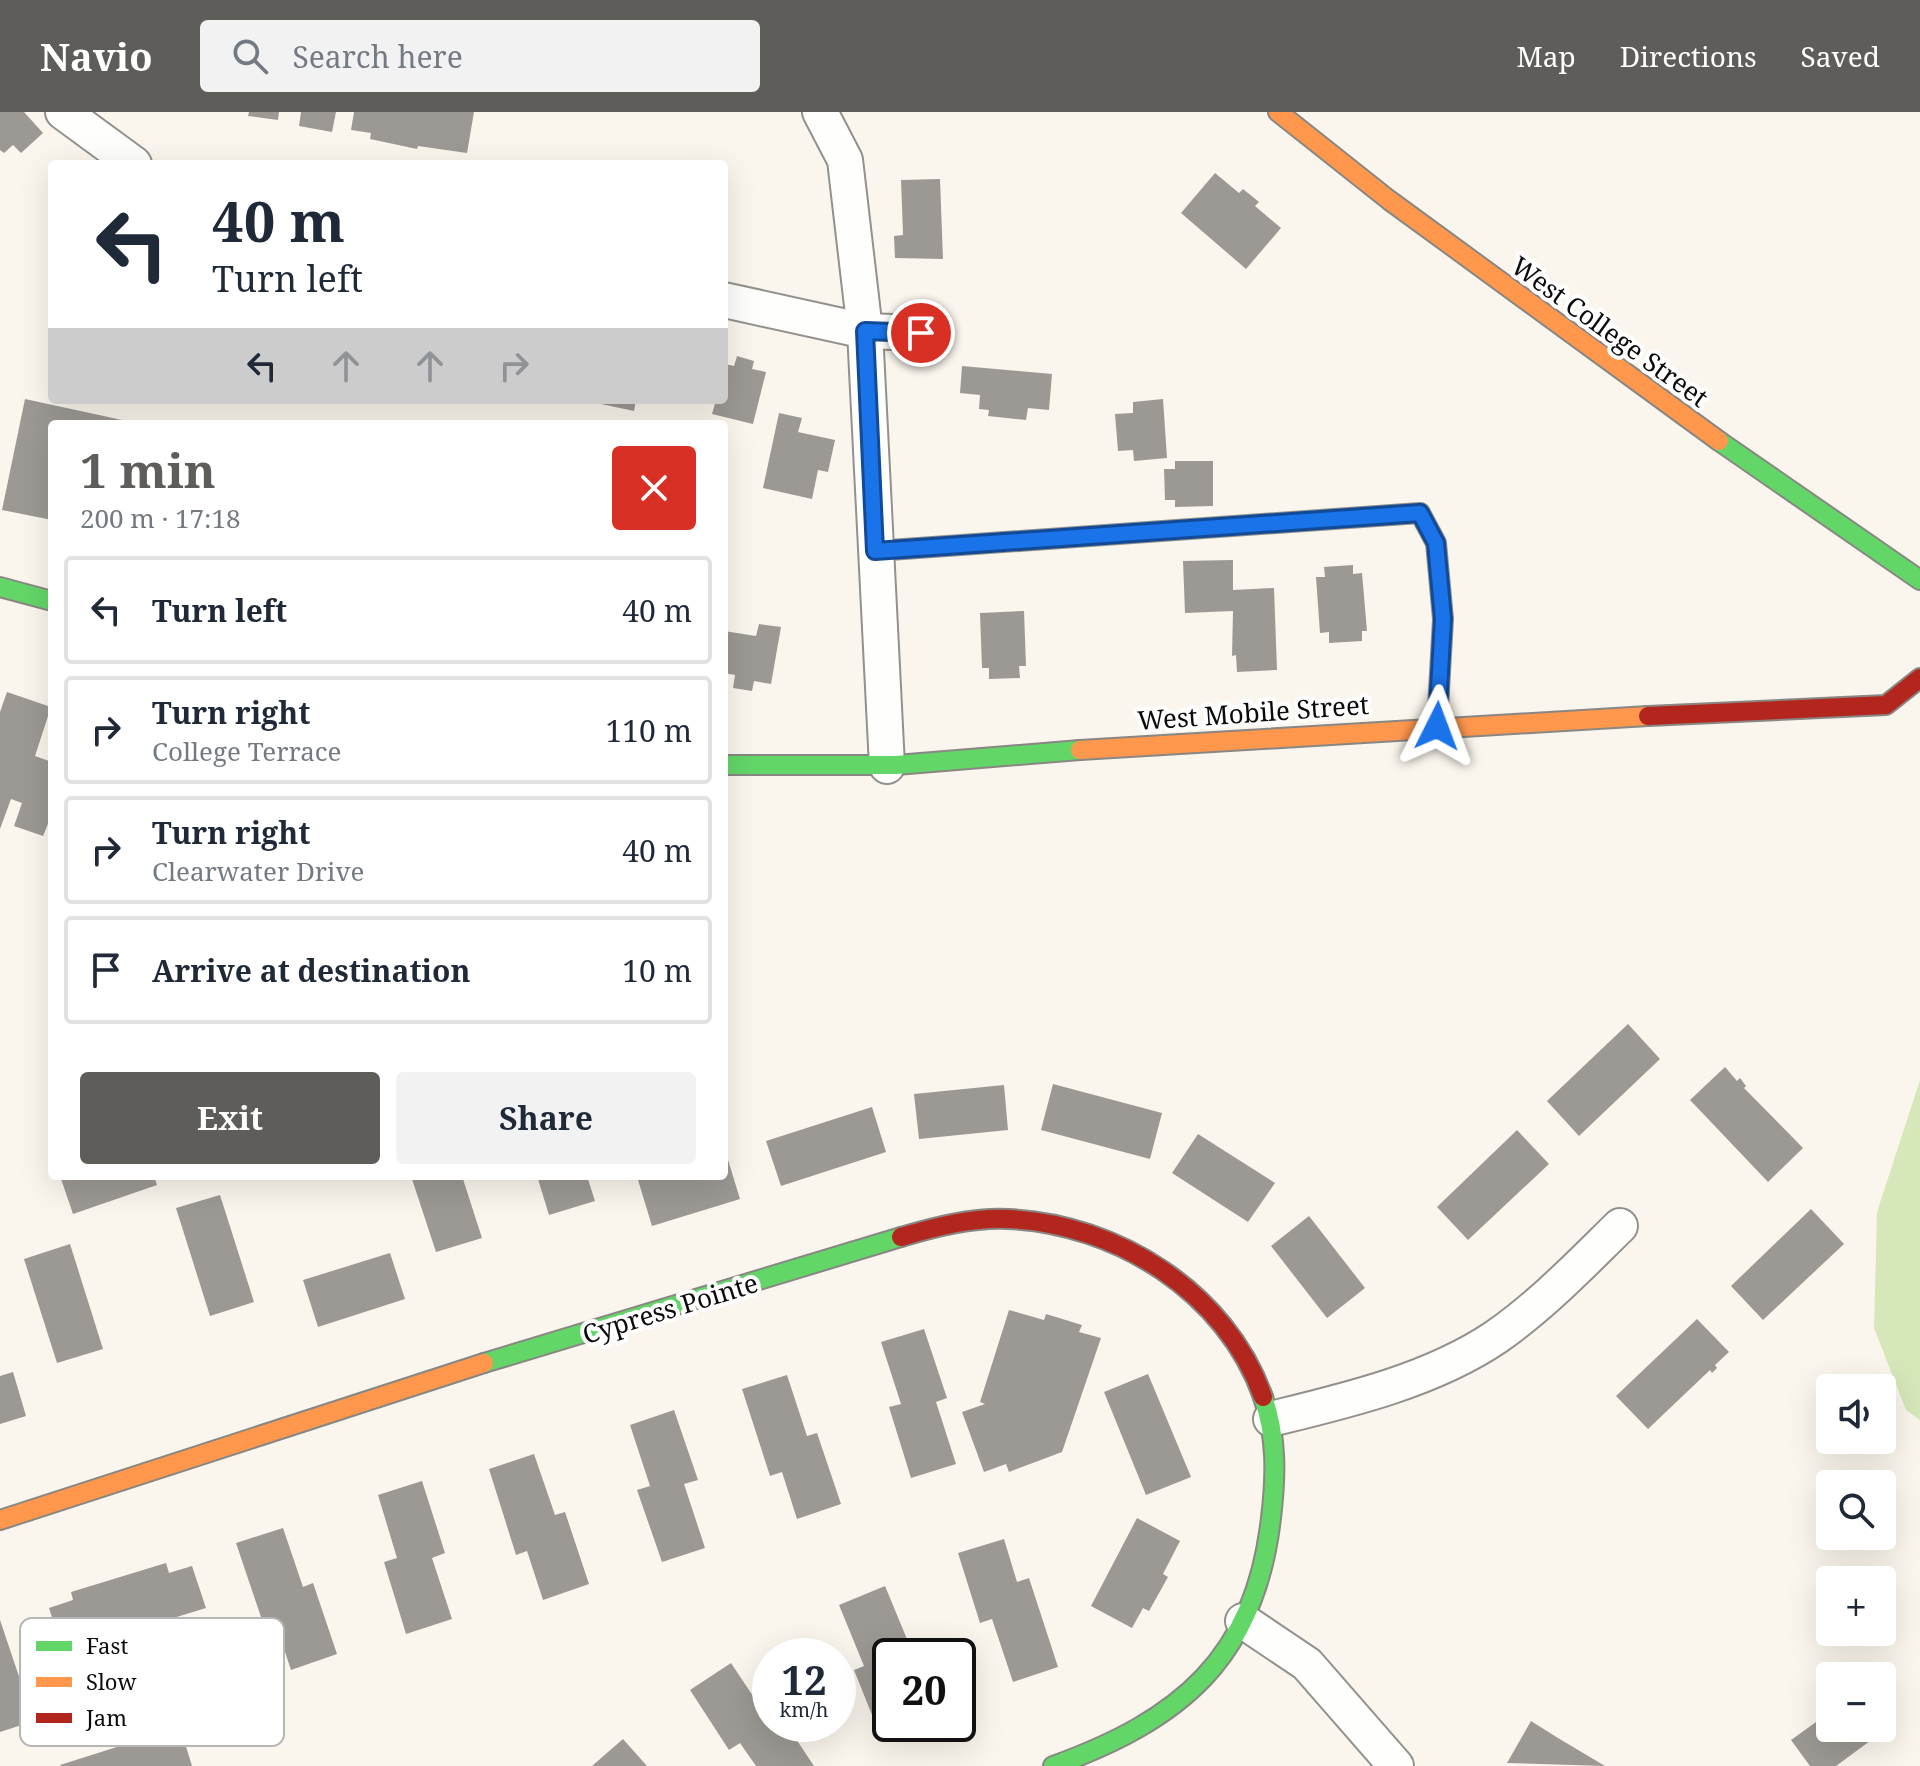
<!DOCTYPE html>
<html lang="en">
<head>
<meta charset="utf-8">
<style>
	body { margin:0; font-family:"Noto Serif",serif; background:#f2f2f3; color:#1f2937; height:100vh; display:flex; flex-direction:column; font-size:30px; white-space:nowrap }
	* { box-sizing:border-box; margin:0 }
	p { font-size:26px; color:#747a83 }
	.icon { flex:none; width:44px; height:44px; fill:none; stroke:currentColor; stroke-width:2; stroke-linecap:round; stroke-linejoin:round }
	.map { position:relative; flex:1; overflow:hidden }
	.panel { position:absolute; left:48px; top:308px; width:680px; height:760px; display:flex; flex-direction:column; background:#fff; border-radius:8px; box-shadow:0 8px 32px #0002 }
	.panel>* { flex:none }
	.hud { position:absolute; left:48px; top:48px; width:680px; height:244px; border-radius:8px; box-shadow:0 8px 32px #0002; background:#fff; color:#1f2937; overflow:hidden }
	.controls { position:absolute; left:1816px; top:1262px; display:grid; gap:16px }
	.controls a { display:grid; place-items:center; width:80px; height:80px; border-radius:8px; background:#fff; box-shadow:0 8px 32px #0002; font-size:40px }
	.speed { position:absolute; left:752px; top:1526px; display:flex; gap:16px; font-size:40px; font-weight:700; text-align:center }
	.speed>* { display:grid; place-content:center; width:104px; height:104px; border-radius:50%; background:#fff; box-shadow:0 8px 32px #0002; line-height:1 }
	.speed small { font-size:20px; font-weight:400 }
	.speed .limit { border:4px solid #111; border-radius:12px; background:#fff; color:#111 }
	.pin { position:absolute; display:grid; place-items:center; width:68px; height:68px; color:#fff; margin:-34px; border:4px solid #fff; border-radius:50%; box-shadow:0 2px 8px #0007 }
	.me { position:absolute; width:88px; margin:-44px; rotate:3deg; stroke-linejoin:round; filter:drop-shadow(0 0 6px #0008) }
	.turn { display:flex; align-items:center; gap:28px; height:168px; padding:0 32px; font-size:36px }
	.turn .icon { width:104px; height:104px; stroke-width:2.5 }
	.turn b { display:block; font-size:56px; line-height:68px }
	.lanes { display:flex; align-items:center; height:76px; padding:0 32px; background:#0003; justify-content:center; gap:40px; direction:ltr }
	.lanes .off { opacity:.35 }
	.round { display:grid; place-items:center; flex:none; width:84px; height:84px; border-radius:8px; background:#f2f2f3 }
	.head { display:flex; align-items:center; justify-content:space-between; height:136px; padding:0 32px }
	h1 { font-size:48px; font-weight:700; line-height:60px; color:#5f5d5a }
	.cta { display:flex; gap:16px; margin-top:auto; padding:16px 32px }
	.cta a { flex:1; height:92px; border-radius:8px; background:#5f5d5a; color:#fff; font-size:32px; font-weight:700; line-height:92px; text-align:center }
	.cta a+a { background:#f2f2f3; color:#1f2937 }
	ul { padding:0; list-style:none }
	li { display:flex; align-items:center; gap:24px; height:108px; margin:0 16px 12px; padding:0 16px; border:4px solid #e0e1e3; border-radius:8px }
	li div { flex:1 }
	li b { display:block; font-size:30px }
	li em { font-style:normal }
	header { display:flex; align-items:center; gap:48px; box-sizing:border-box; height:112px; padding:0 40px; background:#5f5d5a; color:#fff }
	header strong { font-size:38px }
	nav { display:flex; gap:44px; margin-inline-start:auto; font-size:28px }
	.search { width:560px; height:72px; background:#f2f2f3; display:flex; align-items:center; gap:20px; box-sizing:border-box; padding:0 28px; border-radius:8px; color:#747a83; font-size:30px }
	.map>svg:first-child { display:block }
	.forest { fill:#d6e8ba }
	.building { fill:#9c9994 }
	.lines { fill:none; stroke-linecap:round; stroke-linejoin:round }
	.lane-casing { stroke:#93918d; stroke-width:22 }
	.street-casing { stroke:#93918d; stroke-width:38 }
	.fast-casing { stroke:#898783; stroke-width:22 }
	.slow-casing { stroke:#898783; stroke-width:22 }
	.jam-casing { stroke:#898783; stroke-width:22 }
	.lane { stroke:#fefefc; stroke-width:18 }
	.street { stroke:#fefefc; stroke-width:34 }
	.fast { stroke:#63d668; stroke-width:18 }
	.slow { stroke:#ff974d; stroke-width:18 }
	.jam { stroke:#b3261e; stroke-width:18 }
	.route-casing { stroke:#114b97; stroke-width:20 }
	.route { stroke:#1a73e8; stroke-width:14 }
	.labels { text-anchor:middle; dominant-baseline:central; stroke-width:8; stroke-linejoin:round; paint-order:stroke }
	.street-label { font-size:26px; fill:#0b0b0b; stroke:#fff }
	.key { fill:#fff; stroke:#b6b6b6; stroke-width:2 }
	.key-label { font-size:22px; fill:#0b0b0b }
</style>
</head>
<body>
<header>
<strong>Navio</strong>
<div class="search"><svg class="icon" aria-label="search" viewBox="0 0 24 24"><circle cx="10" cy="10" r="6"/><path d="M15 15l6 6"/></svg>Search here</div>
<nav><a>Map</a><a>Directions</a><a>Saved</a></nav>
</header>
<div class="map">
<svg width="1920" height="1654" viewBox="0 0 1920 1654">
	<rect width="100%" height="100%" fill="#faf6ed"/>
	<polygon class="forest" points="1920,968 1920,1308 1906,1298 1874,1216 1877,1100"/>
	<g class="building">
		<polygon points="0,0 24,0 43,21 21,41 13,33 4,41 0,38"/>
		<polygon points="249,0 279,0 278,8 248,4"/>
		<polygon points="301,0 336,0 332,20 299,14"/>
		<polygon points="354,0 474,0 467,41 418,34 417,37 370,27 371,21 351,18"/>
		<polygon points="1215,61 1239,81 1243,77 1259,90 1255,94 1281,116 1246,157 1181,101"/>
		<polygon points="940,67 943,147 895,146 894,124 903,123 901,68"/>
		<polygon points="737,244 754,249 752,257 766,260 753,312 712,302 716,288 724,288 725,252 734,254"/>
		<polygon points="962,254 1052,262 1049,298 1028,296 1026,308 988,304 989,298 979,297 980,283 960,281"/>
		<polygon points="25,287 136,311 52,312 52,408 2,398"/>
		<polygon points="1163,287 1167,346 1134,349 1133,338 1118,339 1115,302 1133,301 1133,290"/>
		<polygon points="582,288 636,288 634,299"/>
		<polygon points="779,301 802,306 798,320 835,328 828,360 818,358 812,387 763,376"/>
		<polygon points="1175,349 1213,349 1213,394 1175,395 1175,388 1165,388 1164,357 1175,357"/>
		<polygon points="1233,448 1233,478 1274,476 1277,558 1237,560 1236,543 1232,544 1233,499 1185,501 1183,449"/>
		<polygon points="1353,453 1353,462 1362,461 1367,519 1362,519 1362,529 1329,531 1329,520 1320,521 1316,465 1325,465 1324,455"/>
		<polygon points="1024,499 1026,554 1019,554 1020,566 989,567 989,556 982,556 980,501"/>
		<polygon points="759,512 781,515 771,572 754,569 752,579 733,576 735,563 724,561 724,519 756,524"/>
		<polygon points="7,580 51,595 35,644 52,650 52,702 43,724 14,714 22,691 11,687 0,717 0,600"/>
		<polygon points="1628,912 1660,947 1579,1024 1547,989"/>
		<polygon points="1725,955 1737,969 1740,966 1746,974 1744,976 1803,1036 1768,1070 1690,988"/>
		<polygon points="1053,972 1162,1001 1150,1047 1041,1018"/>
		<polygon points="1004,973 1008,1018 919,1027 914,982"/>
		<polygon points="872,995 886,1040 781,1074 766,1029"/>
		<polygon points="1517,1018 1549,1052 1468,1128 1437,1095"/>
		<polygon points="1198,1022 1275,1071 1248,1110 1172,1061"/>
		<polygon points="725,1038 740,1087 652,1114 638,1068 652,1064 724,1064"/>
		<polygon points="60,1064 154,1064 157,1073 73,1102"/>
		<polygon points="411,1064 462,1064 482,1126 436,1140"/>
		<polygon points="537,1064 587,1064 595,1089 549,1103"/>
		<polygon points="220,1083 254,1190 210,1204 176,1096"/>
		<polygon points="1811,1097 1844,1132 1763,1208 1731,1174"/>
		<polygon points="1309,1104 1365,1176 1327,1206 1271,1134"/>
		<polygon points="70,1132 103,1237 57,1251 24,1147"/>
		<polygon points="390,1141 405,1187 318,1215 303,1168"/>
		<polygon points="1009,1198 1044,1208 1046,1202 1082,1213 1079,1220 1101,1226 1062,1340 1009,1360 1006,1352 984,1360 962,1300 985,1292 980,1290"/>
		<polygon points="1697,1207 1729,1240 1715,1253 1717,1256 1712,1261 1710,1258 1648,1317 1616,1284"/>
		<polygon points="924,1217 947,1286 936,1290 956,1352 911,1366 889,1295 901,1292 881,1230"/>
		<polygon points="13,1260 26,1304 0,1312 0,1264"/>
		<polygon points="1148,1262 1191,1365 1146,1383 1104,1280"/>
		<polygon points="787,1263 807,1324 817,1321 841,1392 797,1407 782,1360 770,1364 742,1277"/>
		<polygon points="674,1298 698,1368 684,1372 705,1436 662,1450 637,1378 650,1374 630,1313"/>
		<polygon points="534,1342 555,1403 565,1400 589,1472 543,1488 527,1439 516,1443 489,1357"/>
		<polygon points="422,1369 445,1441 432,1446 452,1507 406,1522 384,1450 397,1446 378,1383"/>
		<polygon points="1137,1406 1180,1429 1163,1462 1168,1465 1149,1499 1143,1496 1132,1516 1091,1494"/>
		<polygon points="283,1416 303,1475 313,1471 337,1542 291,1558 275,1510 264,1514 236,1431"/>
		<polygon points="1004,1427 1017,1470 1029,1466 1058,1555 1013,1570 992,1507 980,1511 958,1441"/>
		<polygon points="166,1451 169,1461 192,1454 206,1496 63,1540 49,1496 73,1488 71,1480"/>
		<polygon points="885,1474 914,1544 890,1544 890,1612 920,1612 882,1628 854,1558 864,1554 839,1493"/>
		<polygon points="0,1508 34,1609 0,1620"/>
		<polygon points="731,1551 757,1590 767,1584 770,1588 770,1612 786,1612 814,1654 756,1654 740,1631 729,1638 690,1578"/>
		<polygon points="1882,1597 1893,1612 1836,1654 1810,1654 1791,1628 1830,1600 1830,1616 1882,1616"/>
		<polygon points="1531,1609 1558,1626 1605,1654 1507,1651"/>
		<polygon points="180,1615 192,1654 61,1654 60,1653"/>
		<polygon points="623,1627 647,1654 592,1654"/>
	</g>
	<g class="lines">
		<defs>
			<polyline id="lane" points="875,439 1420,401 1436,431 1443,507 1437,614"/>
			<g id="street">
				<polyline points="63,0 134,52"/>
				<polyline points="820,0 845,48 865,219 887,654"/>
				<polyline points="724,188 865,219 921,221"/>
				<path d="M1271 1307C1345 1289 1431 1269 1496 1225 1542 1193 1580 1153 1620 1114"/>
				<polyline points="1243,1509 1307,1552 1396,1654"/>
			</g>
			<g id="fast">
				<polyline points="1719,329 1920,468"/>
				<polyline points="0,475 52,489"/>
				<polyline points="724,653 896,653 1080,638"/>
				<polyline points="484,1251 901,1125"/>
				<path d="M1053 1654C1180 1608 1255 1547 1271 1406 1276 1364 1277 1325 1263 1285"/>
			</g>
			<g id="slow">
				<polyline points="1278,0 1389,88 1719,329"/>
				<polyline points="1080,638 1648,604"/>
				<polyline points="0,1408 484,1251"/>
			</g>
			<g id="jam">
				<polyline points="1648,604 1886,593 1920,566"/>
				<path d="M901 1125C935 1115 973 1105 1009 1107 1117 1112 1226 1180 1263 1285"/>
			</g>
		</defs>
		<use href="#lane" class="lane-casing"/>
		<use href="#street" class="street-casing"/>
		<use href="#fast" class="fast-casing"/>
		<use href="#slow" class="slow-casing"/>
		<use href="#jam" class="jam-casing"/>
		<use href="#lane" class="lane"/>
		<use href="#street" class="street"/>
		<use href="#fast" class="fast"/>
		<use href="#slow" class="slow"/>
		<use href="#jam" class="jam"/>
	</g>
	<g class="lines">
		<defs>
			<polyline id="route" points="921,221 865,219 875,439 1420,401 1436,431 1443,507 1437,614"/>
		</defs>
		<use href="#route" class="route-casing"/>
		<use href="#route" class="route"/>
	</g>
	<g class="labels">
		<g class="street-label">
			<text transform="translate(1610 219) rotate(36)">West College Street</text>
			<text transform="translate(1253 600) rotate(-4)">West Mobile Street</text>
			<text transform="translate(670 1196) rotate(-17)">Cypress Pointe</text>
		</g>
	</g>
	<rect x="20" y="1506" width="264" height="128" rx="12" class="key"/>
	<rect x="36" y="1529" width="36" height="10" fill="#63d668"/>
	<rect x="36" y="1565" width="36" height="10" fill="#ff974d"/>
	<rect x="36" y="1601" width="36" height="10" fill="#b3261e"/>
	<g class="key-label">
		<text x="86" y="1542">Fast</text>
		<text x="86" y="1578">Slow</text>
		<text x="86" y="1614">Jam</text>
	</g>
</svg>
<div class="controls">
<a><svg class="icon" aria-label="sound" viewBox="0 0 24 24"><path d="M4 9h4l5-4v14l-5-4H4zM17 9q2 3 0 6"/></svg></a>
<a><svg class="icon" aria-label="search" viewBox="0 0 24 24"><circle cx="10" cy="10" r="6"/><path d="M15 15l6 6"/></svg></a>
<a>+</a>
<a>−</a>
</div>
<div class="speed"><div>12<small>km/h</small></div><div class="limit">20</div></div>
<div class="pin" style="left:921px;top:221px;background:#d93025"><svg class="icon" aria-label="arrive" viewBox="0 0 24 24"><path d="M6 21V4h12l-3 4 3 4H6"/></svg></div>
<svg class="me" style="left:1437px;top:614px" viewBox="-20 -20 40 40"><path d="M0-17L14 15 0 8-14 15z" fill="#1a73e8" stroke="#fff" stroke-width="4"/></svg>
<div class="hud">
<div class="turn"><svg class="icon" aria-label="left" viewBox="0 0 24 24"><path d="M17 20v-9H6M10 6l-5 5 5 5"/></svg><div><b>40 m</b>Turn left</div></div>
<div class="lanes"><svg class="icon" aria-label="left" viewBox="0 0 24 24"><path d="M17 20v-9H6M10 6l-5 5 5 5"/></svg><svg class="icon off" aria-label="ahead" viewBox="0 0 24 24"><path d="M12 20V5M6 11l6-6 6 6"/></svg><svg class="icon off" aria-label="ahead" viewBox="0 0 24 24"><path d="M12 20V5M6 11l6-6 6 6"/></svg><svg class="icon off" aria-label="right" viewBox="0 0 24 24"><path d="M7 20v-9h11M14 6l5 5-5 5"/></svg></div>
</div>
<section class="panel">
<div class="head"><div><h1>1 min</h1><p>200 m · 17:18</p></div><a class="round" style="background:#d93025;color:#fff"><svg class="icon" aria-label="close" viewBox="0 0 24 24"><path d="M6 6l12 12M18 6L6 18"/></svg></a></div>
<ul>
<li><svg class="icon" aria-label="left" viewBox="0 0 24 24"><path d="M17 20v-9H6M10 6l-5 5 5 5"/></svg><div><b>Turn left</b></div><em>40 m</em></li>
<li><svg class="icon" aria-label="right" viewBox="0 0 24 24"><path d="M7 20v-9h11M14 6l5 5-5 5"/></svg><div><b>Turn right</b><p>College Terrace</p></div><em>110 m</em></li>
<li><svg class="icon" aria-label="right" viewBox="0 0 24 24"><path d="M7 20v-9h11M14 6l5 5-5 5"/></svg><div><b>Turn right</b><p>Clearwater Drive</p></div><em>40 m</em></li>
<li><svg class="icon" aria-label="arrive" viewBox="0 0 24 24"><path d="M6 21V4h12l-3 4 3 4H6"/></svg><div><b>Arrive at destination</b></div><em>10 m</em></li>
</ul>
<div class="cta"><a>Exit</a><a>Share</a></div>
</section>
</div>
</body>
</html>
